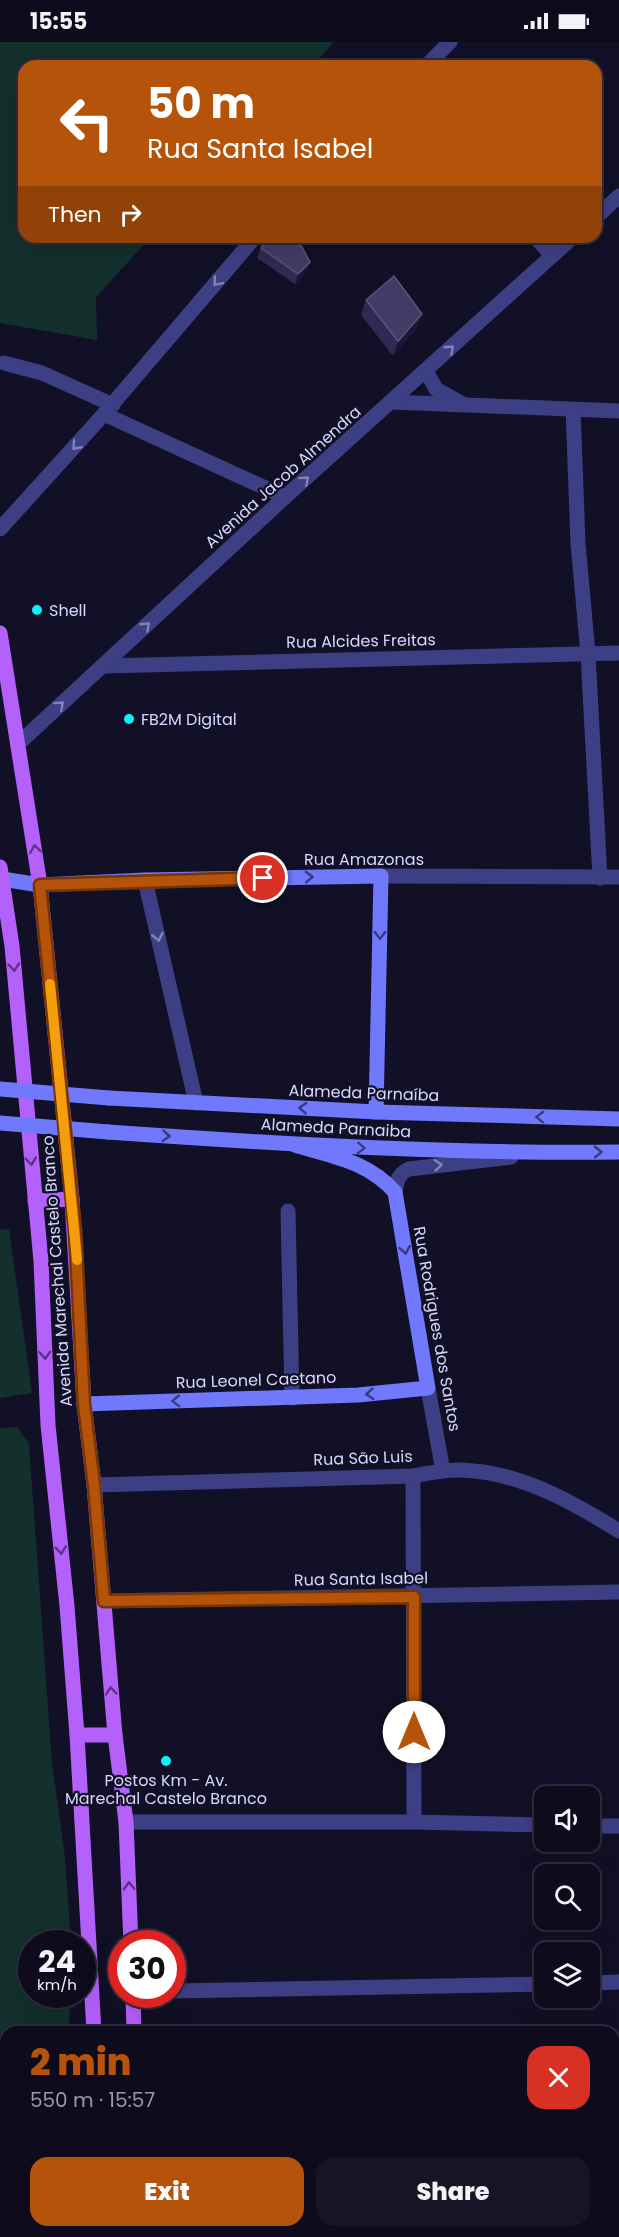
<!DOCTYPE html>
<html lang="en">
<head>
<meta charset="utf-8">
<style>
	body { margin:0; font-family:Poppins,sans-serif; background:#171525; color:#f1f3f6; height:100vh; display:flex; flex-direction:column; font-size:22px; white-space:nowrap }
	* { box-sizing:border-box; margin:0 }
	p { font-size:20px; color:#9b9ba3 }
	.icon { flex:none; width:33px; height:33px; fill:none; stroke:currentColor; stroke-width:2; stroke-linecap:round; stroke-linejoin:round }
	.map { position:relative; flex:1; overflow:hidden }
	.panel { position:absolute; left:0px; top:1984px; width:620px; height:212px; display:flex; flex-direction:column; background:#0e0c1c; border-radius:18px 18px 0 0; box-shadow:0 6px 24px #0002,0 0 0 2px #2e2c3b }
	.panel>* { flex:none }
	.banner { position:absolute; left:18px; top:18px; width:584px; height:183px; border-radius:18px; box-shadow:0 6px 24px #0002,0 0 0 2px #2e2c3b; background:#b45309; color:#fff; overflow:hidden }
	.fabs { position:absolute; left:534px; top:1744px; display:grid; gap:12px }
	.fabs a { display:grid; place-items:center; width:66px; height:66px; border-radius:12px; background:#0e0c1c; box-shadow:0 6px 24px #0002,0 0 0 2px #2e2c3b; font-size:30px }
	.speed { position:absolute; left:18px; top:1888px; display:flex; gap:12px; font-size:30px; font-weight:700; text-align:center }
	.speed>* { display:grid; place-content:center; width:78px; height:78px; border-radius:50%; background:#0e0c1c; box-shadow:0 6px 24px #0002,0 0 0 2px #2e2c3b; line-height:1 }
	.speed small { font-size:15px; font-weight:400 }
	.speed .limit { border:9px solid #d22; background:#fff; color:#111 }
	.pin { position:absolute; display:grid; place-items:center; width:51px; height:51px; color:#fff; margin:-26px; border:3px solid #fff; border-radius:50%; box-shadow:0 2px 6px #0007 }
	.me { position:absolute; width:66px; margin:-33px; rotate:0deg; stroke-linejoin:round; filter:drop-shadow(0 0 4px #0008) }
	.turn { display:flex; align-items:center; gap:21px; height:126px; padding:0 30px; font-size:27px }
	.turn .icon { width:78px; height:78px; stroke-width:2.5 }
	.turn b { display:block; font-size:42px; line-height:51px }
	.then { display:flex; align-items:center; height:57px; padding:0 30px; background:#0003; gap:12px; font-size:22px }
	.round { display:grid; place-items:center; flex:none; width:63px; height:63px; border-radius:18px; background:#171525 }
	.overview { display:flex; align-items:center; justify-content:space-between; height:102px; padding:0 30px }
	h1 { font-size:36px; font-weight:800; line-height:45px; color:#b45309 }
	.primary-button { display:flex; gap:12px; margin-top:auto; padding:12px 30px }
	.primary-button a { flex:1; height:69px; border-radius:18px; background:#b45309; color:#fff; font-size:24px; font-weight:800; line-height:69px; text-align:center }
	.primary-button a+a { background:#171525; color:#f1f3f6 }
	.status { display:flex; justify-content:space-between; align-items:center; height:42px; padding:0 30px; background:#0e0c1c; direction:ltr }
	.status svg { height:16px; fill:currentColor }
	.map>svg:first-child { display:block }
	.green { fill:#13302c }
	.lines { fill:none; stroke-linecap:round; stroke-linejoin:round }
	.minor { stroke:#3c3f84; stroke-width:15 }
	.tertiary { stroke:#3c3f84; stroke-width:15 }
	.secondary { stroke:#7078fb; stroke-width:15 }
	.primary { stroke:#b460fa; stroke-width:15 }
	.secondary-bridge { stroke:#7078fb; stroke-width:15 }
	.wall { fill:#2f2953 }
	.shaded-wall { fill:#1c1739 }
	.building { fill:#413c65; stroke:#58547d; stroke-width:1.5 }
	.oneway { stroke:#8283bb }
	.oneway2 { stroke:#5b3485 }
	.oneway3 { stroke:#383a7b }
	.route-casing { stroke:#753606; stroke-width:15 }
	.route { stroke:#b45309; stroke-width:10 }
	.slow { stroke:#f59e0b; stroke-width:10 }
	.poi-dot { fill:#08f4f8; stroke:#121026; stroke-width:2 }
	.labels { text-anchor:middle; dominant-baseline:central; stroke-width:4.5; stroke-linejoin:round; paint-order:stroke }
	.street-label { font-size:16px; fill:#d7d6fe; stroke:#121026 }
	.poi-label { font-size:16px; fill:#d7d6fe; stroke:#121026; text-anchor:start }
</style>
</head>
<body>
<div class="status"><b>15:55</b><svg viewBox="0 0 49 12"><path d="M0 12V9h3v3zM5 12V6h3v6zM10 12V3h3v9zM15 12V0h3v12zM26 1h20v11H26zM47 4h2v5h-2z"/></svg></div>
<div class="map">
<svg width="619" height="2195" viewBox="0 0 619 2195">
	<rect width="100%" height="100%" fill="#121026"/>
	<g class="green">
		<polygon points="0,0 334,0 312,24 24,24 24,195 151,195 96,255 97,298 0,281"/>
		<polygon points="9,1187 32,1351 0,1356 0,1188"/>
		<polygon points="17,1385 29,1402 52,1722 65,1815 71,1902 32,1902 32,1953 70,1953 69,1990 6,1990 6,2190 74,2190 74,2195 0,2195 0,1386"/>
	</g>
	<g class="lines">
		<g class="minor">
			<polyline points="426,24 450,0"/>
			<polyline points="535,195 552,213"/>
			<polyline points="4,321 42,331 113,363"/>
			<polyline points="426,329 436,347 461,361"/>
			<polyline points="392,360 619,369"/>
			<polyline points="573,367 578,501 588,612 600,836"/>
			<polyline points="104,372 285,455"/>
			<polyline points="0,487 104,372 255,195"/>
			<polyline points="103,624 619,611"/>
			<polyline points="381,834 619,835"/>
			<polyline points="145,838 196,1061"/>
			<path d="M395 1150C397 1139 398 1132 409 1127L511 1115"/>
			<polyline points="288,1169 292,1356"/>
			<polyline points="428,1346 443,1429"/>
			<polyline points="413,1434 414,1780"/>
			<path d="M94 1443 413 1434C428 1431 444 1428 459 1428 518 1429 571 1459 619 1489"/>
			<polyline points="104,1559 619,1550"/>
			<polyline points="126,1780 414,1780 544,1783"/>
			<polyline points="590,1784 619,1784"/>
			<polyline points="590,1941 619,1940"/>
			<polyline points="172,1949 544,1942"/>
			<polyline points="614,2126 619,2127"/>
			<polyline points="414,2190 448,2195"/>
			<polyline points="351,2195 351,2190"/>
			<polyline points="469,2195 470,2190"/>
		</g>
		<g class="tertiary">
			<polyline points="596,175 619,154"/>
			<polyline points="18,702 285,455 573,195"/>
		</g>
		<g class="secondary">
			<polyline points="2,837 40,843 145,838 381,834 376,1070"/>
			<polyline points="109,1056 376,1070 619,1077"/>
			<path d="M108 1090C278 1102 448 1112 619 1110"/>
			<path d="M84 1362 358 1353 428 1346 395 1150C367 1119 334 1115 295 1103"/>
		</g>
		<g class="primary">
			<polyline points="0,591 40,843 72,1157 84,1362 94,1443 115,1693 126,1780 131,1902"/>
			<polyline points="0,825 12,904 41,1219 48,1383 67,1564 77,1693 94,1990"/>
			<polyline points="35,1159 72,1157"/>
			<polyline points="77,1693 115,1693"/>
			<polyline points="133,1953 134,1990"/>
			<polyline points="99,2190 99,2195"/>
			<polyline points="136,2190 136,2195"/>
		</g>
		<g class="secondary-bridge">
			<polyline points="0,1047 109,1056"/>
			<polyline points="0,1081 108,1090"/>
		</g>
	</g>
	<g class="wall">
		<polygon points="261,206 310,220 306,230 295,242 257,216"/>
		<polygon points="366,258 416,287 393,314 361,273"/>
	</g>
	<g class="shaded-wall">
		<polygon points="310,220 306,230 295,242 298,232"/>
		<polygon points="422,272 416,287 393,314 398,299"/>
	</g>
	<g class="building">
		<polygon points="268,195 286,195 302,205 310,220 298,232 261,206"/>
		<polygon points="394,234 422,272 398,299 366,258"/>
		<rect x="162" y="2190" width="33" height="5"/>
	</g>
	<defs><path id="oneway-chevron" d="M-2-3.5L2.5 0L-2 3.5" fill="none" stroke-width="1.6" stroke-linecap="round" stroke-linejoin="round" transform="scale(1.5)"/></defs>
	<g class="oneway">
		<use href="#oneway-chevron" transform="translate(217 240) rotate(130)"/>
		<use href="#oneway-chevron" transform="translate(450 307) rotate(-43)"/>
		<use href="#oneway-chevron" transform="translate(76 404) rotate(132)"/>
		<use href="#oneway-chevron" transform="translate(305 438) rotate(-42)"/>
		<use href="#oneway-chevron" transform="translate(146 584) rotate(-43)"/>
		<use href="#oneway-chevron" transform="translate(60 663) rotate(-42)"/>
		<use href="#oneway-chevron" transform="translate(158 895) rotate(77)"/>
		<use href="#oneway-chevron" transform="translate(438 1123) rotate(-6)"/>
	</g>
	<g class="oneway2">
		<use href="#oneway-chevron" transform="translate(35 807) rotate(-99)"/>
		<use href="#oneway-chevron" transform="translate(14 925) rotate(85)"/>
		<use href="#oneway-chevron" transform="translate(31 1119) rotate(85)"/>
		<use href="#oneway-chevron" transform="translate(45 1313) rotate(87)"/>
		<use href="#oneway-chevron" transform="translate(61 1508) rotate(84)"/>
		<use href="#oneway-chevron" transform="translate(111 1649) rotate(-95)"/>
		<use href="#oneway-chevron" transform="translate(129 1844) rotate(-92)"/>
	</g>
	<g class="oneway3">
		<use href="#oneway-chevron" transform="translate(309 835) rotate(-1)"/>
		<use href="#oneway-chevron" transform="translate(380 893) rotate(91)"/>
		<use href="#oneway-chevron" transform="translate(303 1066) rotate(-177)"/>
		<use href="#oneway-chevron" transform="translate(540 1075) rotate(-178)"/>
		<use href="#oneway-chevron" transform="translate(166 1094) rotate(4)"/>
		<use href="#oneway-chevron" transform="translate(361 1106) rotate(2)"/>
		<use href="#oneway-chevron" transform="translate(598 1110) rotate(-1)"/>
		<use href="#oneway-chevron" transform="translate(405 1208) rotate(80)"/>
		<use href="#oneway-chevron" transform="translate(370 1352) rotate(176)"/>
		<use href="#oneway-chevron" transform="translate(176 1359) rotate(178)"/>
	</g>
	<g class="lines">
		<defs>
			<polyline id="route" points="263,836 40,843 75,1189 84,1362 94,1443 104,1559 414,1555 414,1690"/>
		</defs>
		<use href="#route" class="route-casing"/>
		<use href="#route" class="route"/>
		<polyline class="slow" points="50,942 77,1218"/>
	</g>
	<g class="poi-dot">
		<circle cx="37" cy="568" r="6"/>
		<circle cx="129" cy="677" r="6"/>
		<circle cx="166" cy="1719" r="6"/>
	</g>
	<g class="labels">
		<g class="street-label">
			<text transform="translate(283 435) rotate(-42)">Avenida Jacob Almendra</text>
			<text transform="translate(361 599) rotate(-1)">Rua Alcides Freitas</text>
			<text x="364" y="817">Rua Amazonas</text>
			<text transform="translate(364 1051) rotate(2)">Alameda Parnaíba</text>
			<text transform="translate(336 1086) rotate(3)">Alameda Parnaiba</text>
			<text transform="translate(57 1229) rotate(-94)">Avenida Marechal Castelo Branco</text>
			<text transform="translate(437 1287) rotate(80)">Rua Rodrigues dos Santos</text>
			<text transform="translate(256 1338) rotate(-2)">Rua Leonel Caetano</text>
			<text transform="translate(363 1416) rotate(-2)">Rua São Luis</text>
			<text transform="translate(361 1537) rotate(-1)">Rua Santa Isabel</text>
		</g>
		<g class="poi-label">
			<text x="49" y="568">Shell</text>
			<text x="141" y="677">FB2M Digital</text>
			<text x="166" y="1738" text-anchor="middle">Postos Km - Av.<tspan x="166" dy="18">Marechal Castelo Branco</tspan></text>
		</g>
	</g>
</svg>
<div class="fabs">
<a><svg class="icon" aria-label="sound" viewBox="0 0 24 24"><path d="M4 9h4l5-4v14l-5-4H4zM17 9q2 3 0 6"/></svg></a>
<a><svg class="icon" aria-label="search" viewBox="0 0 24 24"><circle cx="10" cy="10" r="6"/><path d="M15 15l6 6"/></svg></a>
<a><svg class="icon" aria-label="layers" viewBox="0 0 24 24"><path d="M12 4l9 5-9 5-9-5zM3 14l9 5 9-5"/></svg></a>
</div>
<div class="speed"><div>24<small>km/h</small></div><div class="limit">30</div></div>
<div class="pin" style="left:263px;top:836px;background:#d93025"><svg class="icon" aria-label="arrive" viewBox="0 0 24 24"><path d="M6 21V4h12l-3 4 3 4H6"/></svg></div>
<svg class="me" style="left:414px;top:1690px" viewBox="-20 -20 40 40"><circle r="19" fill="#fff"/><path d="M0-13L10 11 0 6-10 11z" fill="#b45309"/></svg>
<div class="banner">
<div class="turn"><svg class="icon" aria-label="left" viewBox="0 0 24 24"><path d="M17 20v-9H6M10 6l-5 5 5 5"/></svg><div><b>50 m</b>Rua Santa Isabel</div></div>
<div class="then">Then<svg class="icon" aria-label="right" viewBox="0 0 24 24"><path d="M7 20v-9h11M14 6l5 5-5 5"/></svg></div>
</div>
<section class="panel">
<div class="overview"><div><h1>2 min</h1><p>550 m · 15:57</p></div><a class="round" style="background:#d93025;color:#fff"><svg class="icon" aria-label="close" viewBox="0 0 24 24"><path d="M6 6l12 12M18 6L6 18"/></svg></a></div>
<div class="primary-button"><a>Exit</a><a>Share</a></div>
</section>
</div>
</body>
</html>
